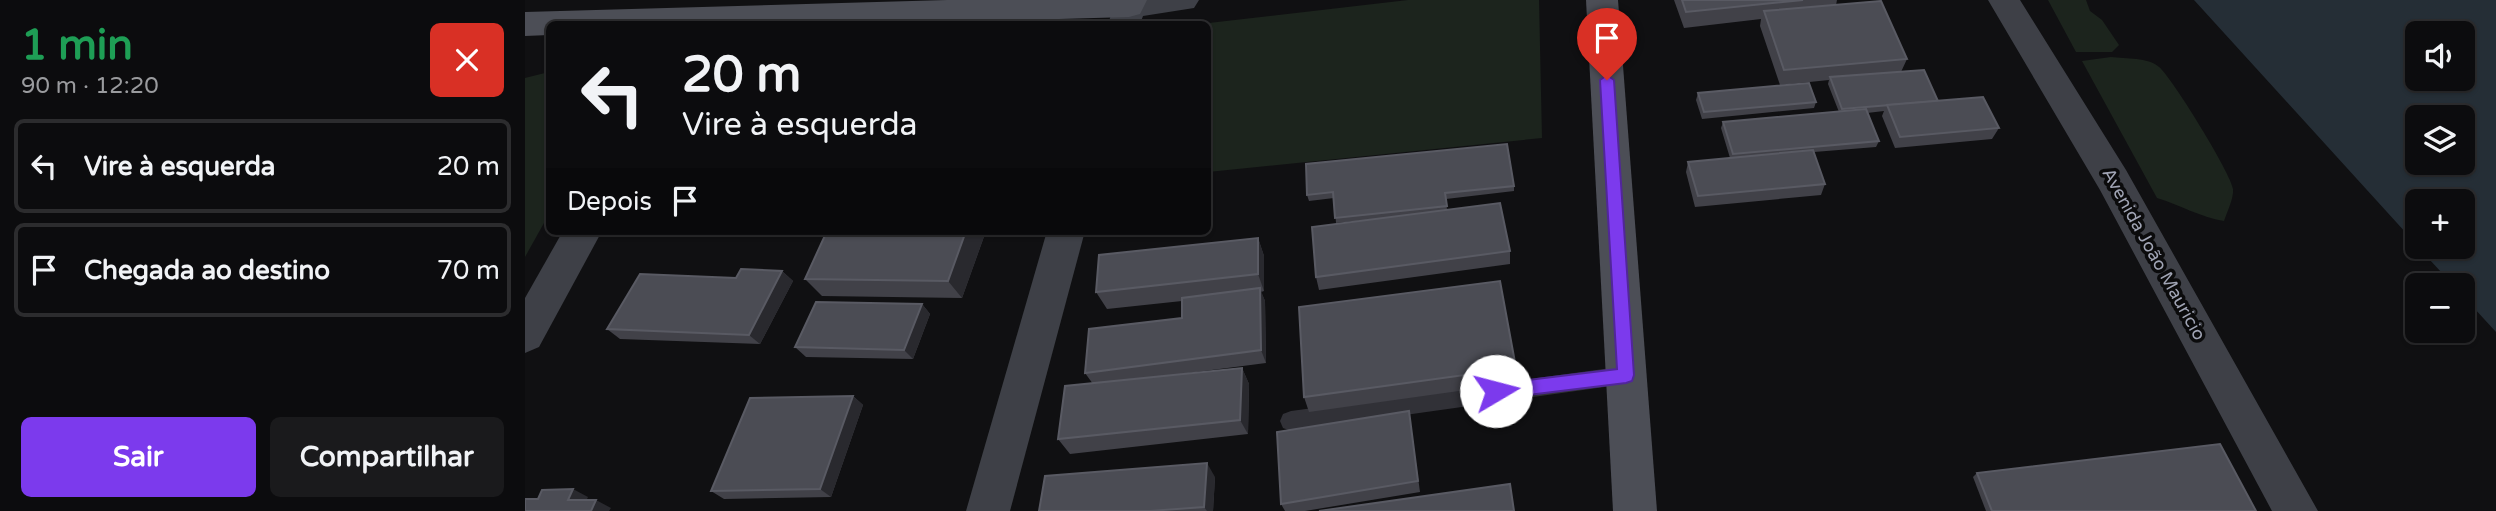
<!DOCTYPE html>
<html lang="pt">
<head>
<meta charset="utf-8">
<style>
	body { margin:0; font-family:"Varela Round",sans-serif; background:#1a1a1c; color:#f1f3f6; height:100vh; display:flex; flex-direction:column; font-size:26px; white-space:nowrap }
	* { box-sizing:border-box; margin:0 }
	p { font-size:23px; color:#9a9b9e }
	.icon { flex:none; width:38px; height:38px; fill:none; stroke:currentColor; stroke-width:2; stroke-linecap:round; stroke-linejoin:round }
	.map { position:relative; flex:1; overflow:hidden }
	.side { display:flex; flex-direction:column; background:#0c0c0e; width:525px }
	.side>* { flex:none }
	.guide { position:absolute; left:21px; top:21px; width:665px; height:214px; border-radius:10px; box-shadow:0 2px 5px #0004,0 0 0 2px #2c2c2e; background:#0c0c0e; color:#f1f3f6; overflow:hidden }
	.tools { position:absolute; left:1880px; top:21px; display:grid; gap:14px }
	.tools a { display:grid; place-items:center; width:70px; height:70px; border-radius:10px; background:#0c0c0e; box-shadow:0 2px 5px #0004,0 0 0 2px #2c2c2e; font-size:35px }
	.pin { position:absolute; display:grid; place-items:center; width:60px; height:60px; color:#fff; margin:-72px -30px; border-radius:50% 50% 50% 0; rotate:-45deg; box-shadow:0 0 7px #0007 }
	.pin .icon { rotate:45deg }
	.me { position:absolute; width:77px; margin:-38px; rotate:82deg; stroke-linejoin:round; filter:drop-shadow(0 0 5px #0008) }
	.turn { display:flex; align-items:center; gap:24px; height:147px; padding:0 21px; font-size:32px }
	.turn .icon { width:91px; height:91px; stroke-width:2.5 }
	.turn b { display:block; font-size:49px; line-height:60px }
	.then { display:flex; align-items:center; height:66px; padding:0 21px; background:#0003; gap:14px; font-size:26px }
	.round { display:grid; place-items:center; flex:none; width:74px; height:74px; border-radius:10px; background:#1a1a1c }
	.overview { display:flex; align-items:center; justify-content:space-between; height:119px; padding:0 21px }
	h1 { font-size:42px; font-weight:800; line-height:52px; color:#1e9e55 }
	.button { display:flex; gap:14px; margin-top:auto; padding:14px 21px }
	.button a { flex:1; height:80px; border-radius:10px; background:#7c3aed; color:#fff; font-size:28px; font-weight:800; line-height:80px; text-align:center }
	.button a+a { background:#1a1a1c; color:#f1f3f6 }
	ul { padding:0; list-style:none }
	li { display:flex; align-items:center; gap:21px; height:94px; margin:0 14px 10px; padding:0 7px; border:4px solid #2c2c2e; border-radius:10px }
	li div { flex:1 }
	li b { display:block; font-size:26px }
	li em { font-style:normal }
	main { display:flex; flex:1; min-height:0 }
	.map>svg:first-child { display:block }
	.green { fill:#1c241d }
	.water { fill:#252e36; fill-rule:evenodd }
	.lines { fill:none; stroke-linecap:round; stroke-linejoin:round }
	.service { fill:#313137; fill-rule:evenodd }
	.secondary { fill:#3e4047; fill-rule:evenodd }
	.primary { fill:#4c4e56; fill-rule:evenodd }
	.wall { fill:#414148 }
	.shaded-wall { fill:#29292e }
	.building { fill:#4b4c54; stroke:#595a63; stroke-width:2 }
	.route { fill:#7c3aed; stroke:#51269a; stroke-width:2 }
	.labels { text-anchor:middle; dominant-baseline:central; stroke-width:7; stroke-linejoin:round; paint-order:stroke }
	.street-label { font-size:18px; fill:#a0a4b4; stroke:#0b0b0c }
</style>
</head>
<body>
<main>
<section class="side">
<div class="overview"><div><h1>1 min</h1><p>90 m · 12:20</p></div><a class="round" style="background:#d93025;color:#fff"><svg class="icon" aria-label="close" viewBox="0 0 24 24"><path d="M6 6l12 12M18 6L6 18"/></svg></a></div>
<ul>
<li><svg class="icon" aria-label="left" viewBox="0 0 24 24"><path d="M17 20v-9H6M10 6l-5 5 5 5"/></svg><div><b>Vire à esquerda</b></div><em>20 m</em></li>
<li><svg class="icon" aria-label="arrive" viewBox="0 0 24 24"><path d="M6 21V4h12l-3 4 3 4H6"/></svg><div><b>Chegada ao destino</b></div><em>70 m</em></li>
</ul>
<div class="button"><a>Sair</a><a>Compartilhar</a></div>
</section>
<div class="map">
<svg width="1971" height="511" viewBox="0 0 1971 511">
	<rect width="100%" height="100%" fill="#101012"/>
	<g class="green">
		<polygon points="883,0 1014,0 1017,138 683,172 682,24 675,24"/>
		<polygon points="1523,0 1561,0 1565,11 1577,20 1594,45 1587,52 1551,52"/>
		<path d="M1586 57C1601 59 1623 57 1634 67 1646 76 1707 175 1708 189 1709 198 1702 212 1699 221 1675 217 1655 205 1632 198L1557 61Z"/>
		<polygon points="24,72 24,214 0,257 0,78"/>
	</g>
	<path class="water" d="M1669 0H1971V332L1937 295V285H1928L1893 247H1937V201H1892V245ZM1892 33H1937V79H1892ZM1892 117H1937V163H1892Z"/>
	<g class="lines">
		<polygon class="service" points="1101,366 1108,368 1111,375 1108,382 1101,384 766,431 758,428 755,421 758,414 766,411"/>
		<g class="secondary">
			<polygon points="591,0 674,0 669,8 618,16 615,24 583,24"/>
			<polygon points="1463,0 1495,0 1601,170 1793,511 1747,511 1575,190"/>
			<polygon points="38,231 77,231 14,347 0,353 0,298"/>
			<polygon points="522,231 560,231 485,511 441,511"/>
		</g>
		<g class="primary">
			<polygon points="422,0 622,0 615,14 604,17 367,24 24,24 24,35 0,36 0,12"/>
			<polygon points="1061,0 1093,0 1132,511 1088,511"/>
		</g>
	</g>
	<g class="wall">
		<polygon points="1149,0 1312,0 1311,5 1382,59 1376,72 1413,101 1474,128 1467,139 1370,148 1357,116 1359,111 1342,113 1354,141 1351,147 1289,152 1300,184 1296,195 1170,207 1161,172 1163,162 1205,158 1196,128 1198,122 1314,112 1303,84 1304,80 1255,85 1235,26 1236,19 1159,28"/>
		<polygon points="1173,93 1291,102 1289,108 1177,119 1171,100"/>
		<polygon points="781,164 989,186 989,191 921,199 922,210 985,251 985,264 794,290 791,277 842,220 811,223 809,198 784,201 782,195"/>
		<polygon points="461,231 437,298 297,296 280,279"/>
		<polygon points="733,238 739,256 739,291 736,292 740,301 741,363 625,378 717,368 724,384 723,434 545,454 533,439 568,384 560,373 657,318 657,301 582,309 571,292"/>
		<polygon points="257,271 268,281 235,344 95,339 82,329 211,278"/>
		<polygon points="397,304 405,314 388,359 281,357 270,347"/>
		<polygon points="991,368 991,383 784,412 779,397"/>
		<polygon points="328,396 338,405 306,497 199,499 186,491"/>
		<polygon points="884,411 895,492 780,511 760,511 756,504"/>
		<polygon points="1452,473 1731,511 1461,511 1448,477"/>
		<polygon points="690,477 688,511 514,511"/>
	</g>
	<g class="shaded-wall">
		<polygon points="441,231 461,231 437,298 423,281"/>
		<polygon points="733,238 739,256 739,291 733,274"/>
		<polygon points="257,271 268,281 235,344 224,335"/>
		<polygon points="735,288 740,301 741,363 736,350"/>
		<polygon points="397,304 405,314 388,359 379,350"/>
		<polygon points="717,368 724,384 723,434 715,420"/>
		<polygon points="328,396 338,405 306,497 295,489"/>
		<polygon points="682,463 690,477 688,511 682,511 679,507"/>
		<polygon points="48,489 63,497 58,508 43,500"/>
		<polygon points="71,500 86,508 84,511 66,511"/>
	</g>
	<g class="building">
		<polygon points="1157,0 1278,0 1161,12"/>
		<polygon points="1356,1 1382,59 1259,70 1239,11"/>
		<polygon points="1399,70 1413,101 1317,109 1305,77"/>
		<polygon points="1284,83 1291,102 1179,112 1173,93"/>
		<polygon points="1458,97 1474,128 1375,137 1362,105"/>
		<polygon points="1341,109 1354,141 1208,154 1198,122"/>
		<polygon points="982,144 989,186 920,193 922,206 810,218 808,192 782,195 781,164"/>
		<polygon points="1288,150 1300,184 1173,196 1163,162"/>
		<polygon points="975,203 985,251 791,277 787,227"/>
		<polygon points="302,231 441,231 423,281 280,279"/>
		<polygon points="733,238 733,274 571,292 574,255"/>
		<polygon points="216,269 257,271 224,335 82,329 115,274 211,278"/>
		<polygon points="975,281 991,368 779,397 774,307"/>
		<polygon points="735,288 736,350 560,373 564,329 657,318 657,298"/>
		<polygon points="291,302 397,304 379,350 270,347"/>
		<polygon points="717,368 715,420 533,439 540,386"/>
		<polygon points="328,396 295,489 186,491 225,398"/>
		<polygon points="884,411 893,481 756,504 752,432"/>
		<polygon points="1695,444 1731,511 1467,511 1452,473"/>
		<polygon points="682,463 679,507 625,511 514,511 520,476"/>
		<polygon points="985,484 989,511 794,511"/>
		<polygon points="48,489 43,500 71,500 66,511 0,511 0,499 13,499 17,490"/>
	</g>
	<polygon class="route" points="1082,75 1089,80 1109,375 1107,381 1101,383 971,399 965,397 962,391 965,386 971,384 1092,369 1075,80"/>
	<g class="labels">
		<g class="street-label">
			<text transform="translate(1629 254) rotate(61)">Avenida João Mauricio</text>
		</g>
	</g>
</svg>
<div class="tools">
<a><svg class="icon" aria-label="sound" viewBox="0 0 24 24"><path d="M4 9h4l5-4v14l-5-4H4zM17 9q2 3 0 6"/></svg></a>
<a><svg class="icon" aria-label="layers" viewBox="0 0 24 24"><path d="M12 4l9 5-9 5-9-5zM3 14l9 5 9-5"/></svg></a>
<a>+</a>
<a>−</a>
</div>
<div class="pin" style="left:1082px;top:80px;background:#d93025"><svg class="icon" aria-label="arrive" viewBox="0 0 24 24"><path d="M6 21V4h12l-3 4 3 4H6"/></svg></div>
<svg class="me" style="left:971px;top:391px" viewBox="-20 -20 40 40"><circle r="19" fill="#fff"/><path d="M0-13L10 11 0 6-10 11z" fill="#7c3aed"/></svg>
<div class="guide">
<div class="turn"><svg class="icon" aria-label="left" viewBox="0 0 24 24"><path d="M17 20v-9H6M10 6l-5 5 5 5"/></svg><div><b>20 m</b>Vire à esquerda</div></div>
<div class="then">Depois<svg class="icon" aria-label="arrive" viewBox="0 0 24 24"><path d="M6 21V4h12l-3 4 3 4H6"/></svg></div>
</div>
</div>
</main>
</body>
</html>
